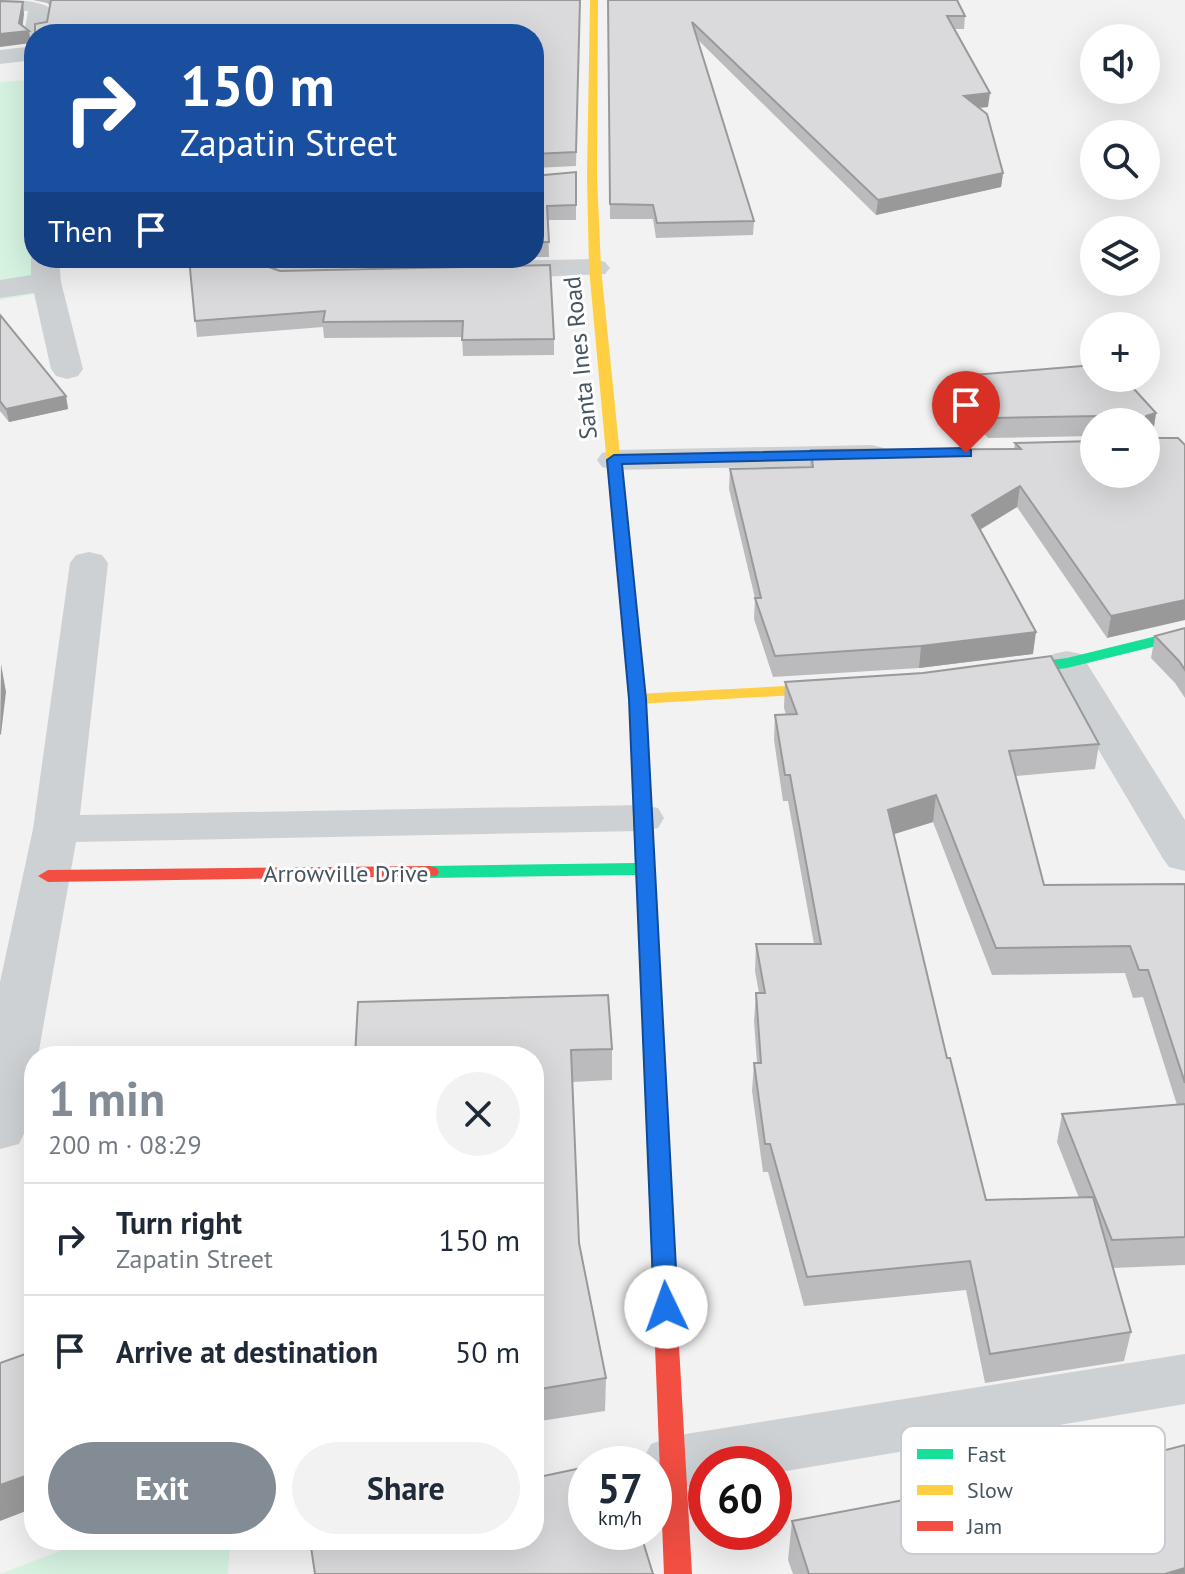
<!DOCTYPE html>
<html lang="en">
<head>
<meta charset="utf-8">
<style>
	body { margin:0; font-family:"PT Sans",sans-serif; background:#f2f2f3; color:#1f2937; height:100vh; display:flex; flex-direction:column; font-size:30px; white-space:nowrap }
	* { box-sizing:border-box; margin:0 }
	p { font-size:26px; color:#747a83 }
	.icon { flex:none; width:44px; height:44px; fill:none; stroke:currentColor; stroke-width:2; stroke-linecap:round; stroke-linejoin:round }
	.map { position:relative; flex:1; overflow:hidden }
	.drawer { position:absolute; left:24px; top:1046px; width:520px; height:504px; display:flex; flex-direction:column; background:#fff; border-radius:32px; box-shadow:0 8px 32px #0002 }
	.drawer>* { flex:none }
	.banner { position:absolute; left:24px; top:24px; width:520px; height:244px; border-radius:32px; box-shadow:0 8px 32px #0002; background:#1a4fa0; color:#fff; overflow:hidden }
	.tools { position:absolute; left:1080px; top:24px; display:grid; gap:16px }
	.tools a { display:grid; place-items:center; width:80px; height:80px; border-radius:50%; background:#fff; box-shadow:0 8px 32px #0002; font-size:40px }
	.speed { position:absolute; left:568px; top:1446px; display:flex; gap:16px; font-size:40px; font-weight:700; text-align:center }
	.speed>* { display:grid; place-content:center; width:104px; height:104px; border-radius:50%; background:#fff; box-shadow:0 8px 32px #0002; line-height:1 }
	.speed small { font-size:20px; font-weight:400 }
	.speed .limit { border:12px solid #d22; background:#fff; color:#111 }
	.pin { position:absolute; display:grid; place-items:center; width:68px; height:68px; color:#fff; margin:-82px -34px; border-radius:50% 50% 50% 0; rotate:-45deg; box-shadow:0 0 8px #0007 }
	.pin .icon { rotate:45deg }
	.me { position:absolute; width:88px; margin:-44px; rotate:357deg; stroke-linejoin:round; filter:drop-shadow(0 0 6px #0008) }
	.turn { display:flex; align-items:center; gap:28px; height:168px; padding:0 24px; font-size:36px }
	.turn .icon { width:104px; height:104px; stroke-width:2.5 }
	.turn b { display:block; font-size:56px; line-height:68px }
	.then { display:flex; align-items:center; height:76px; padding:0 24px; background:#0003; gap:16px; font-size:30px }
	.round { display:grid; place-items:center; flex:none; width:84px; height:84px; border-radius:42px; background:#f2f2f3 }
	.overview { display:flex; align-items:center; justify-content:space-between; height:136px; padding:0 24px }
	h1 { font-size:48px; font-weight:800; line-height:60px; color:#838c94 }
	.button { display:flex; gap:16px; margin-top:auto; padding:16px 24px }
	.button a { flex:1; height:92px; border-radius:48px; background:#838c94; color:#fff; font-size:32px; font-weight:800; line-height:92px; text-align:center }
	.button a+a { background:#f2f2f3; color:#1f2937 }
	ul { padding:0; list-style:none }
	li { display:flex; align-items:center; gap:24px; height:112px; padding:0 24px; border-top:2px solid #e0e1e3 }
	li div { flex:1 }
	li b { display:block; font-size:30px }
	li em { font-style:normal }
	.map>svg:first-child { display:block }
	.green { fill:#d5f3e0 }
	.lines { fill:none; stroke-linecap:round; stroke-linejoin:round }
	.street { fill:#ced1d3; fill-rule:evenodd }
	.fast { fill:#16e098; fill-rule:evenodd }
	.slow { fill:#ffcf43; fill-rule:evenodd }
	.jam { fill:#f24e42; fill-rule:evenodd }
	.wall { fill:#bbbbbd; fill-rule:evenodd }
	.shaded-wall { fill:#99999a }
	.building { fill:#dadadc; stroke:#99999a; stroke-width:2 }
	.route { fill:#1a73e8; stroke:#114b97; stroke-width:2 }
	.labels { text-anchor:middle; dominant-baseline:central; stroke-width:6; stroke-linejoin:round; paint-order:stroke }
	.street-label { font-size:24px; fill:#475561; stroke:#fff }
	.key { fill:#fff; stroke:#c8ccd0; stroke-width:2 }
	.key-label { font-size:22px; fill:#475561 }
</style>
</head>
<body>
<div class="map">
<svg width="1185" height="1574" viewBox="0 0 1185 1574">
	<rect width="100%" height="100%" fill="#f3f2f2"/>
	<g class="green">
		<polygon points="28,80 34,258 39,293 0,300 0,82"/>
		<polygon points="88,1540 230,1540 228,1574 0,1574"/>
	</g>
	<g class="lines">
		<g class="street">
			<path d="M0 0C17 0 38 0 50 8L46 34H34V41L27 39 24 34 28 11H0Z"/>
			<polygon points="34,46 34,60 0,64 0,50"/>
			<polygon points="34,253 34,258 59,258 61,282 83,369 78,376 67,379 56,376 51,369 34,293 0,298 0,280 31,275 31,258"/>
			<path d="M265 258H293L294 265 347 267 352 273 347 279C325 285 293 286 271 280L266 274Z"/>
			<polygon points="595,259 605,262 610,268 605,274 489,279 479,276 474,270 479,264 489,261"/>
			<polygon points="872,445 884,448 889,455 884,462 872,465 614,470 602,467 597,460 602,453 614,450"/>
			<path d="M89 552 102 555 108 563 80 815 642 805 658 808 664 818 658 828 642 831 76 842 38 1056H34C34 1085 34 1118 19 1144L0 1149V982L33 829 70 563 76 555Z"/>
			<polygon points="1067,651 1081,654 1185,820 1185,871 1169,867 1162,857 1047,663 1053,654"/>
			<polygon points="1185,1354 1185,1404 774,1473 774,1464 706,1464 706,1484 673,1490 654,1483 654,1464 641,1463 651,1444 673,1436"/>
		</g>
		<g class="fast">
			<polygon points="614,461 621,465 645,699 679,1346 676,1353 667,1356 658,1353 655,1346 636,875 430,878 421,872 430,866 635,863 629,699 607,465"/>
			<polygon points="1185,629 1185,639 1067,668 996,677 988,672 996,667 1067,658"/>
		</g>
		<g class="slow">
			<polygon points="590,0 598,0 597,176 601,268 621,465 614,469 607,465 589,268 587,176"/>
			<polygon points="844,683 850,684 852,688 850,692 637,704 629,699 637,694"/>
		</g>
		<g class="jam">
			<polygon points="430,866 437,868 439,872 437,876 48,882 38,876 48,870"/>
			<polygon points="667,1336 676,1339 679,1346 692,1574 664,1574 655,1346 658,1339"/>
		</g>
	</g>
	<g class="wall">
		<polygon points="33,0 580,0 576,166 534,168 534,34 47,22 50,6 47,3"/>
		<polygon points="608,0 965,16 964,29 954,29 988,107 979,108 1003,173 1001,187 876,215 698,40 754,221 753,235 656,238 653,219 610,219"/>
		<polygon points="576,172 576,220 548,220 549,257 534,257 534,176"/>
		<polygon points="167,258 262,258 262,261 269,267 554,339 554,355 463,356 462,337 324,338 323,327 197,337 190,263 168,264"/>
		<polygon points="295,258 495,258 297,262"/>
		<polygon points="0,315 66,396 68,409 9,422 0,411"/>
		<polygon points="949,377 1156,413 1153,433 1147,435 1107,638 1017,507 980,530 1033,654 919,668 773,677 754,619 755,598 729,489 730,469 810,467 811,450 1014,449 1015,443 1094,474 1146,422 1094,422 1094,436 988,438 947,396"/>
		<polygon points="1185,628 1185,698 1175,683 1151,658 1155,636"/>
		<path d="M785 682 1099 744 1095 769 1015 776 1044 885 1185 884V1265L1113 1268 1131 1332 1124 1361 985 1383 966 1290 804 1306 768 1172H763L752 1091 754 1063H757L754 1021 756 993H759L755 971 756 944H814L788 801H783L774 740 775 715H786L784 708ZM933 822 992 975 1125 973 1133 998 1143 997 1177 1105 1062 1114 1057 1142 1079 1198 986 1200 947 1058 893 834Z"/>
		<polygon points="612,1049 612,1080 572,1082 579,1243 606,1378 605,1411 534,1422 534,1056 355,1056"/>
		<polygon points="1050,1480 1185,1574 793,1574 788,1560 792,1521"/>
	</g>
	<g class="shaded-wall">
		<polygon points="23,2 24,14 22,31 29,31 31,43 0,47 0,34"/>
		<polygon points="80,30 81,34 37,34"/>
		<polygon points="990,93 988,107 963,109 964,96"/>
		<polygon points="1003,173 1001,187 876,215 878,200"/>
		<polygon points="66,396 68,409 9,422 6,409"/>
		<polygon points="1156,413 1153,433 1146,435 1146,416"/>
		<polygon points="1020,486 1017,507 969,536 972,515"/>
		<polygon points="1185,600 1185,620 1107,638 1111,616"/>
		<polygon points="1036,632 1033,654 919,668 921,646"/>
		<polygon points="1,664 6,692 1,734 0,735"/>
		<polygon points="936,795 933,822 885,837 888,810"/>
		<polygon points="34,1473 34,1508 0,1521 0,1485"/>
		<polygon points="1185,1568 1185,1574 1165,1574"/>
	</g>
	<g class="building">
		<polygon points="51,0 580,0 576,152 534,154 534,34 79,34 80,30 35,34 35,24 47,22"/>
		<polygon points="608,0 957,0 965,16 947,16 990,93 964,96 987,114 1003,173 878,200 692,22 754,221 657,223 653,205 610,204"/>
		<polygon points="0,1 23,2 19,23 29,31 0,34"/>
		<polygon points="576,172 576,205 547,206 549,242 534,242 534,176"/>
		<polygon points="189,258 262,258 262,261 269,267 280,271 550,265 554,339 462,340 463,321 323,322 325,311 195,321"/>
		<polygon points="0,315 66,396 6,409 0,401"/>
		<polygon points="1094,365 1094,378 1124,378 1156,413 1146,416 1147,438 1178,438 1185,445 1185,600 1111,616 1020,486 972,515 1036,632 921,646 775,656 755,598 761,598 730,469 813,467 811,450 1021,449 1015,443 1094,441 1094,474 1146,474 1146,422 1099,422 1099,416 990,418 949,377"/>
		<polygon points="1185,628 1185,670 1179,661 1155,636"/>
		<polygon points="1051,656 1099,744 1009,751 1044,885 1185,884 1185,1083 1148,970 1139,970 1130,946 996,948 936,795 888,810 947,1058 950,1058 986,1200 1093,1197 1131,1332 990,1354 970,1261 807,1277 770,1144 765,1144 754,1063 761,1063 756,993 765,993 756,944 821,944 790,775 785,775 775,715 797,714 785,682 923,673"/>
		<polygon points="608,995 612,1049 571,1050 579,1243 606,1378 534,1390 534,1056 453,1056 453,1054 355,1056 358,1002"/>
		<polygon points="1185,1104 1185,1237 1112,1240 1062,1114"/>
		<polygon points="34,1351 34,1473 0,1485 0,1363"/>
		<polygon points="1185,1445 1185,1568 1165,1574 809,1574 792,1521 1047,1473 1050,1480"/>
		<polygon points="618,1460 619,1464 599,1464"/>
		<polygon points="586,1467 586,1532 640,1532 653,1574 315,1574 311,1547 344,1540 534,1540 534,1478"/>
	</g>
	<polygon class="route" points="966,448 971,450 971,456 622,464 646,699 678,1307 675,1314 666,1317 657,1314 654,1307 629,699 607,460 614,455"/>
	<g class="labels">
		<g class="street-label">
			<text transform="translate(580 358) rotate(-96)">Santa Ines Road</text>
			<text x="346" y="873">Arrowville Drive</text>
		</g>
	</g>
	<rect x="901" y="1426" width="264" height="128" rx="12" class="key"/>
	<rect x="917" y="1449" width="36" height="10" fill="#16e098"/>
	<rect x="917" y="1485" width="36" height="10" fill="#ffcf43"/>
	<rect x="917" y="1521" width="36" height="10" fill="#f24e42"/>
	<g class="key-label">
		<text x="967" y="1462">Fast</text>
		<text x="967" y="1498">Slow</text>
		<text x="967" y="1534">Jam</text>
	</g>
</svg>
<div class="tools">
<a><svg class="icon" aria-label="sound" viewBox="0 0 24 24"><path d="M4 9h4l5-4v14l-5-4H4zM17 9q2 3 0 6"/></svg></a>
<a><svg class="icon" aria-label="search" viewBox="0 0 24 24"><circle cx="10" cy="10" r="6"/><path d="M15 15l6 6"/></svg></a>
<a><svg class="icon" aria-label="layers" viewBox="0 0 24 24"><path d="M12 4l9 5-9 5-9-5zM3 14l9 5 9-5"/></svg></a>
<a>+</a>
<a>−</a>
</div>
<div class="speed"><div>57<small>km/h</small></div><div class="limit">60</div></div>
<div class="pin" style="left:966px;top:453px;background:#d93025"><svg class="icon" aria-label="arrive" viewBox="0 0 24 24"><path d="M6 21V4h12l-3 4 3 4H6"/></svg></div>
<svg class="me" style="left:666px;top:1307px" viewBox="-20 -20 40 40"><circle r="19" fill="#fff"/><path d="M0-13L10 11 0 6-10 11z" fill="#1a73e8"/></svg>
<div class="banner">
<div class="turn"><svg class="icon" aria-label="right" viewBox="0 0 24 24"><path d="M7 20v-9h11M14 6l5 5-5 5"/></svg><div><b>150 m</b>Zapatin Street</div></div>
<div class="then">Then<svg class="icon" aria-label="arrive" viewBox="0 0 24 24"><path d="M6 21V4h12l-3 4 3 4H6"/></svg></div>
</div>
<section class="drawer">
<div class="overview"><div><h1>1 min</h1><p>200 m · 08:29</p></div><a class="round"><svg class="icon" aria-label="close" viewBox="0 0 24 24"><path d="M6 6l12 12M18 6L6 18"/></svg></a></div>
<ul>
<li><svg class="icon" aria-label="right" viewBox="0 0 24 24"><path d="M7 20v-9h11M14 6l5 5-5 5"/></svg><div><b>Turn right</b><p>Zapatin Street</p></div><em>150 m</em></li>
<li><svg class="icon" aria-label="arrive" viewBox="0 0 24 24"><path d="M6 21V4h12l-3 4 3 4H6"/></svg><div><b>Arrive at destination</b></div><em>50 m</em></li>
</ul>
<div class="button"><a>Exit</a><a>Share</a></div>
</section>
</div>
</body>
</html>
